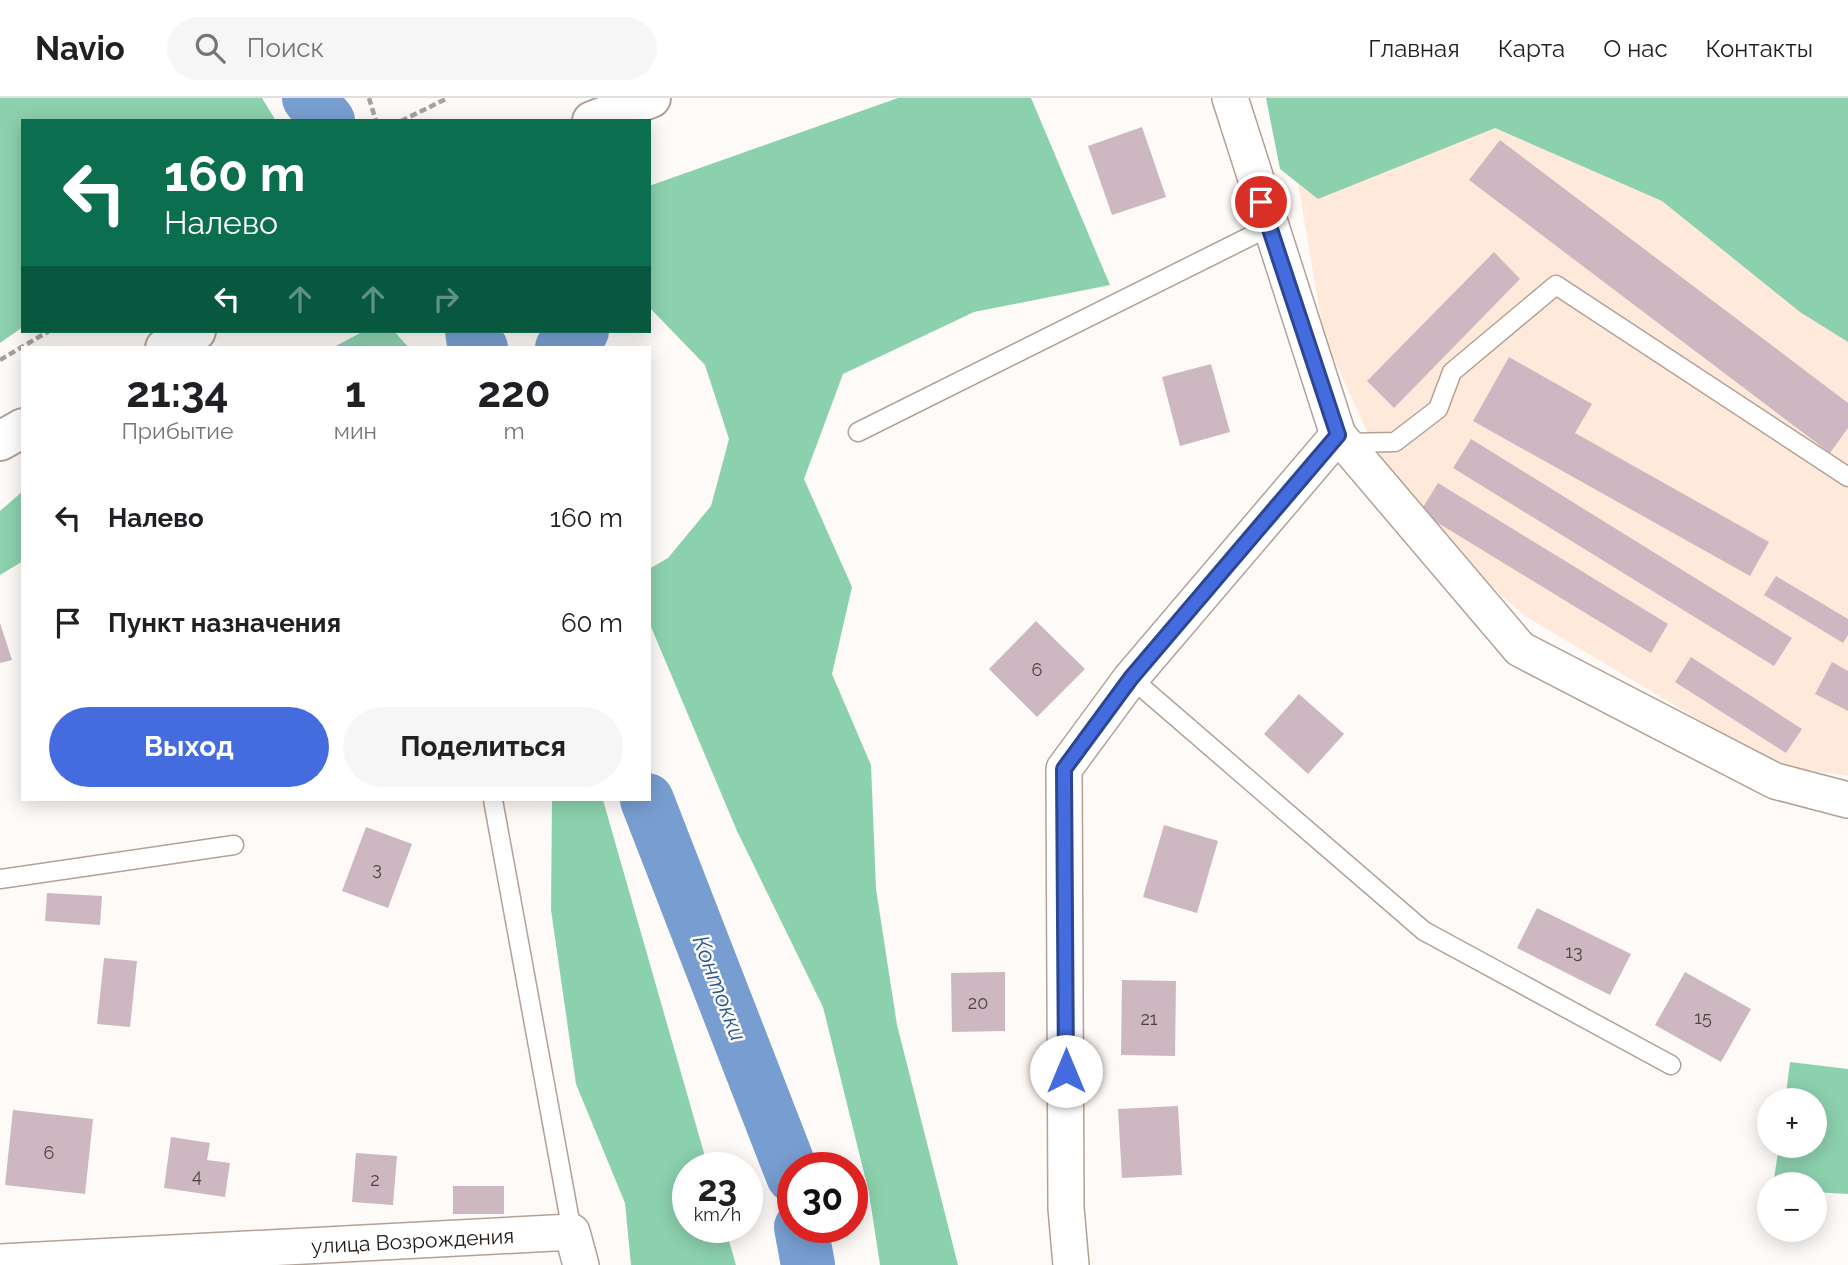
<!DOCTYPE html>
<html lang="ru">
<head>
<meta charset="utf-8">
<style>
	body { margin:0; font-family:Raleway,sans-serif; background:#f6f6f6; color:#202124; height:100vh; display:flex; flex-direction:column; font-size:26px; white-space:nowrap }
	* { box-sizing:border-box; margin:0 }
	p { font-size:23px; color:#757577 }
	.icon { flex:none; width:38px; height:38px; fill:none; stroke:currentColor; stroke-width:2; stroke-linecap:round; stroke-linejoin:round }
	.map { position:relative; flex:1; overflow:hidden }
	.panel { position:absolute; left:21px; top:248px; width:630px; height:455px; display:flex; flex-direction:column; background:#fff; border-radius:0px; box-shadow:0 4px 18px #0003 }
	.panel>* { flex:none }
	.guide { position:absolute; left:21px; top:21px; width:630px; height:214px; border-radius:0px; box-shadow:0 4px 18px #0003; background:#0b6e4f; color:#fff; overflow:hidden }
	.buttons { position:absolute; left:1757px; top:990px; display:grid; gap:14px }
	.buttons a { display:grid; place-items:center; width:70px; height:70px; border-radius:50%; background:#fff; box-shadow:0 4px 18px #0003; font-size:35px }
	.speed { position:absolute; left:672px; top:1054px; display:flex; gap:14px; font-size:35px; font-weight:700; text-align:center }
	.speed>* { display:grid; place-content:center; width:91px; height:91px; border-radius:50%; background:#fff; box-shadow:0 4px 18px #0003; line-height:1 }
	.speed small { font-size:18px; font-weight:400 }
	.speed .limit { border:10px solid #d22; background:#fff; color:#111 }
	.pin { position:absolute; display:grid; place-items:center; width:60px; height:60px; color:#fff; margin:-30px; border:4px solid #fff; border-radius:50%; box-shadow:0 2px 7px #0007 }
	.me { position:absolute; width:77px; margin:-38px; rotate:0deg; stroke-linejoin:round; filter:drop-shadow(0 0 5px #0008) }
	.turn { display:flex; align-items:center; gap:24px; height:147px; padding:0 28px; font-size:32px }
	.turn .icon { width:91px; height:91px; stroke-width:2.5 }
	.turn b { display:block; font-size:49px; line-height:60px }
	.lanes { display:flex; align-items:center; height:66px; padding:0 28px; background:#0003; justify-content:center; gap:35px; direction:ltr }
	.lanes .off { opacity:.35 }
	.eta { display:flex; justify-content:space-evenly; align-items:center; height:119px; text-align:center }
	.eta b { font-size:42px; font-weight:700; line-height:49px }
	.primary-button { display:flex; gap:14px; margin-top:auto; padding:14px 28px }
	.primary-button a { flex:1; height:80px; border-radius:42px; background:#446cde; color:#fff; font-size:28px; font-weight:700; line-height:80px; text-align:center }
	.primary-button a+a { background:#f6f6f6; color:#202124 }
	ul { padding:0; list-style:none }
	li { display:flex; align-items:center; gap:21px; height:105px; padding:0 28px }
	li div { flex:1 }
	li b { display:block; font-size:26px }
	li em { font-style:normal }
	header { display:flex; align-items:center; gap:42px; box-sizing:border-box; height:98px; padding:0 35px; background:#fff; border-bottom:2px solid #e0e0e0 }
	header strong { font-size:33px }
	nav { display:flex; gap:38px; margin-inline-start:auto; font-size:24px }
	.search { width:490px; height:63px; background:#f6f6f6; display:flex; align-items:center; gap:18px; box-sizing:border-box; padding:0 24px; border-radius:38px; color:#757577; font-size:26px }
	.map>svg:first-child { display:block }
	.built { fill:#ffe9db }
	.forest { fill:#8cd1ae }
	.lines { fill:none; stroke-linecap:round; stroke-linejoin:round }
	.river { stroke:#789ed1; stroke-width:54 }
	.building { fill:#cdb8c2 }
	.lane-casing { stroke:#b3a195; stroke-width:21 }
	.street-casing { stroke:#b3a195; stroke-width:38 }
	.secondary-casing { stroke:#b3a195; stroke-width:42 }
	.path { stroke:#a6a19e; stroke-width:4.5; stroke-dasharray:7 3.5; stroke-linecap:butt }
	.lane { stroke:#fff; stroke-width:18 }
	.street { stroke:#fff; stroke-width:35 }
	.secondary { stroke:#fff; stroke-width:38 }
	.route-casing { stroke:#2c4690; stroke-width:18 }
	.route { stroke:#446cde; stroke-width:12 }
	.labels { text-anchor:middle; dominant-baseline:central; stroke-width:5; stroke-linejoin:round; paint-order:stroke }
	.number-label { font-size:18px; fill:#4d4242 }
	.street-label { font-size:21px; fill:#221b17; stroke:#fefaf7 }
	.water-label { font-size:23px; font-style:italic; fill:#255897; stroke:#fefaf7 }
</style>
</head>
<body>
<header>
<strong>Navio</strong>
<div class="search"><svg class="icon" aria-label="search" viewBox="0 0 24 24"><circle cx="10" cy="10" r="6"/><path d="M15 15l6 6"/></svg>Поиск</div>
<nav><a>Главная</a><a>Карта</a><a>О нас</a><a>Контакты</a></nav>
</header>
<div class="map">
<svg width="1848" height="1167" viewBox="0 0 1848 1167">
	<rect width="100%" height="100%" fill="#fefaf7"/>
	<polygon class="built" points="1483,22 1656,82 1848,223 1848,678 1775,667 1525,518 1421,425 1370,340 1324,239 1298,85"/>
	<g class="forest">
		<polygon points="0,0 262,0 276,23 23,23 23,229 0,245"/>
		<polygon points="898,0 1031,0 1110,187 974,214 843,276 804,381 852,489 832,576 871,667 876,791 897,927 958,1167 880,1167 869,1095 823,909 737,733 649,524 649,471 668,460 711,408 729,341 705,267 649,209 649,88"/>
		<polygon points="1266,0 1848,0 1848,244 1800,214 1662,103 1495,30 1318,101 1280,71"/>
		<polygon points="364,233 394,233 409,250 332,250"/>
		<polygon points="23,393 23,463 0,477 0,413"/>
		<polygon points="552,702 603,702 708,1069 688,1069 688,1129 725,1129 736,1167 631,1167 625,1105 576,986 551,812"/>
		<polygon points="1790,964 1848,971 1848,1096 1815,1094 1815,1087 1773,1087 1779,1048 1815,1048 1815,1003 1785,1003"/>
	</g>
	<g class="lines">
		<g class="river">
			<polyline points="309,0 328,23"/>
			<polyline points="472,233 474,246 481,250"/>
			<polyline points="562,250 582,233"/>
			<polyline points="647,702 793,1078"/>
			<polyline points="801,1129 808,1167"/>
		</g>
	</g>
	<g class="building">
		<polygon points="1142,29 1166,99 1112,117 1088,48"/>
		<polygon points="1500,42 1848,305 1848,330 1830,355 1469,82"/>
		<polygon points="1494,154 1520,181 1394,310 1367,283"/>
		<polygon points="1509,259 1592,306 1575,335 1769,444 1750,478 1473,323"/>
		<polygon points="1211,266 1230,334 1180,348 1162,279"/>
		<polygon points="1471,341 1792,540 1774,568 1453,370"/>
		<polygon points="1438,385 1668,526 1651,555 1420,414"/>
		<polygon points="1776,478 1848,521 1848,537 1843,545 1764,497"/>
		<polygon points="1036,523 1085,571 1037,619 989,571"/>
		<polygon points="0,525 12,562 0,565"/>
		<polygon points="1691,559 1802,631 1786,655 1675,584"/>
		<polygon points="1832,564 1848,573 1848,613 1815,596"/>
		<polygon points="1299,596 1344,636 1308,676 1264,636"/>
		<polygon points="1164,727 1218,743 1197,815 1143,799"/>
		<polygon points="366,729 412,746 388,810 342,793"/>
		<polygon points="47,795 102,798 100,827 45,823"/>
		<polygon points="1537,810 1631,856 1610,897 1517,850"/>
		<polygon points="104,860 137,863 130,929 97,926"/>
		<polygon points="1005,874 1005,933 952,934 951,875"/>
		<polygon points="1685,874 1751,911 1721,964 1655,927"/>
		<polygon points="1122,882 1176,883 1175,958 1121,957"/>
		<polygon points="1178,1008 1182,1077 1122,1080 1118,1011"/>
		<polygon points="13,1012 93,1021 85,1096 5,1087"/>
		<polygon points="171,1039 210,1045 207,1062 230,1065 225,1099 164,1090"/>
		<polygon points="356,1055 397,1058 393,1107 352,1104"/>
		<rect x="453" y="1088" width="51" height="28"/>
	</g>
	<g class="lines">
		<defs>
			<g id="lane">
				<polyline points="858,334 1269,129"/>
				<polyline points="1345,345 1395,344 1438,311 1452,274 1556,187 1848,379"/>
				<polyline points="1131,580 1424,833 1671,967"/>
				<polyline points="493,702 572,1134"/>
				<polyline points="0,781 234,747"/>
			</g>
			<g id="street">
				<polyline points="1230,0 1338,337 1520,551 1775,683 1848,702"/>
				<path id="s1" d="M0 1164 572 1134 581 1167"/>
				<polyline points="1071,1167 1066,1110 1064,671 1131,580 1338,337"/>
			</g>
			<g id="secondary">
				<polyline points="592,23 651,0"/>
				<polyline points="165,250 196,233"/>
				<polyline points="0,343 23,330"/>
			</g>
		</defs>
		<use href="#lane" class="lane-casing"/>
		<use href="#street" class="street-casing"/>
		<use href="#secondary" class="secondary-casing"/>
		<g class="path">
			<polyline points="369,0 376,23"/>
			<polyline points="401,23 448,0"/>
			<polyline points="0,262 49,233"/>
		</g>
		<use href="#lane" class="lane"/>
		<use href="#street" class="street"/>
		<use href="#secondary" class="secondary"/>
	</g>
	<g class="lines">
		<defs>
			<polyline id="route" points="1066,973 1064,671 1131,580 1338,337 1261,104"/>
		</defs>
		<use href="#route" class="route-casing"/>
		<use href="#route" class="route"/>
	</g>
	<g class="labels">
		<g class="number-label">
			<text x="1037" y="571">6</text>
			<text x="377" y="770">3</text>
			<text x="1574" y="853">13</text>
			<text x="978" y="904">20</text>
			<text x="1703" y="919">15</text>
			<text x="1149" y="920">21</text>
			<text x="49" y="1054">6</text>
			<text x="197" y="1077">4</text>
			<text x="375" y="1081">2</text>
		</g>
		<g class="street-label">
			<text stroke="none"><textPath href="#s1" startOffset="413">улица Возрождения</textPath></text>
		</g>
		<g class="water-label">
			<text transform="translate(720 890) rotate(69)">Контокки</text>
		</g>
	</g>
</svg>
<div class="buttons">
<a>+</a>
<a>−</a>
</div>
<div class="speed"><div>23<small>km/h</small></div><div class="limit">30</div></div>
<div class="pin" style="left:1261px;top:104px;background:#d93025"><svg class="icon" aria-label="arrive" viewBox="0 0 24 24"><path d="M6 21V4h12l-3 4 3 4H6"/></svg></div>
<svg class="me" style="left:1066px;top:973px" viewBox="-20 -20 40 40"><circle r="19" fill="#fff"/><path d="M0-13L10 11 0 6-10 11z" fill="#446cde"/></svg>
<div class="guide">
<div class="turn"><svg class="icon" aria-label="left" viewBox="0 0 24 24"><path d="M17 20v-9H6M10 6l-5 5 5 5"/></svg><div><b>160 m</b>Налево</div></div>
<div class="lanes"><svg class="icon" aria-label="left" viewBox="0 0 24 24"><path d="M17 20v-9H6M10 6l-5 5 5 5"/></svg><svg class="icon off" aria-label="ahead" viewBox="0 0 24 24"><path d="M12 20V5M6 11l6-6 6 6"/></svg><svg class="icon off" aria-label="ahead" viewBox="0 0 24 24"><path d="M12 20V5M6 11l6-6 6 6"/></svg><svg class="icon off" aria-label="right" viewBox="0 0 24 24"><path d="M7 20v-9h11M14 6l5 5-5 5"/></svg></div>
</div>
<section class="panel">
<div class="eta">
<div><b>21:34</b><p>Прибытие</p></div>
<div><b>1</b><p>мин</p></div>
<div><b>220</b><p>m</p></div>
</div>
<ul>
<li><svg class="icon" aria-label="left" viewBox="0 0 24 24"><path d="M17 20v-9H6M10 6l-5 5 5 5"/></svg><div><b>Налево</b></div><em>160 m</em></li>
<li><svg class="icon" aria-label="arrive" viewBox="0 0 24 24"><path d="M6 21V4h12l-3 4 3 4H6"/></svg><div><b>Пункт назначения</b></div><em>60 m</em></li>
</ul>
<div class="primary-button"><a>Выход</a><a>Поделиться</a></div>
</section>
</div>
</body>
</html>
